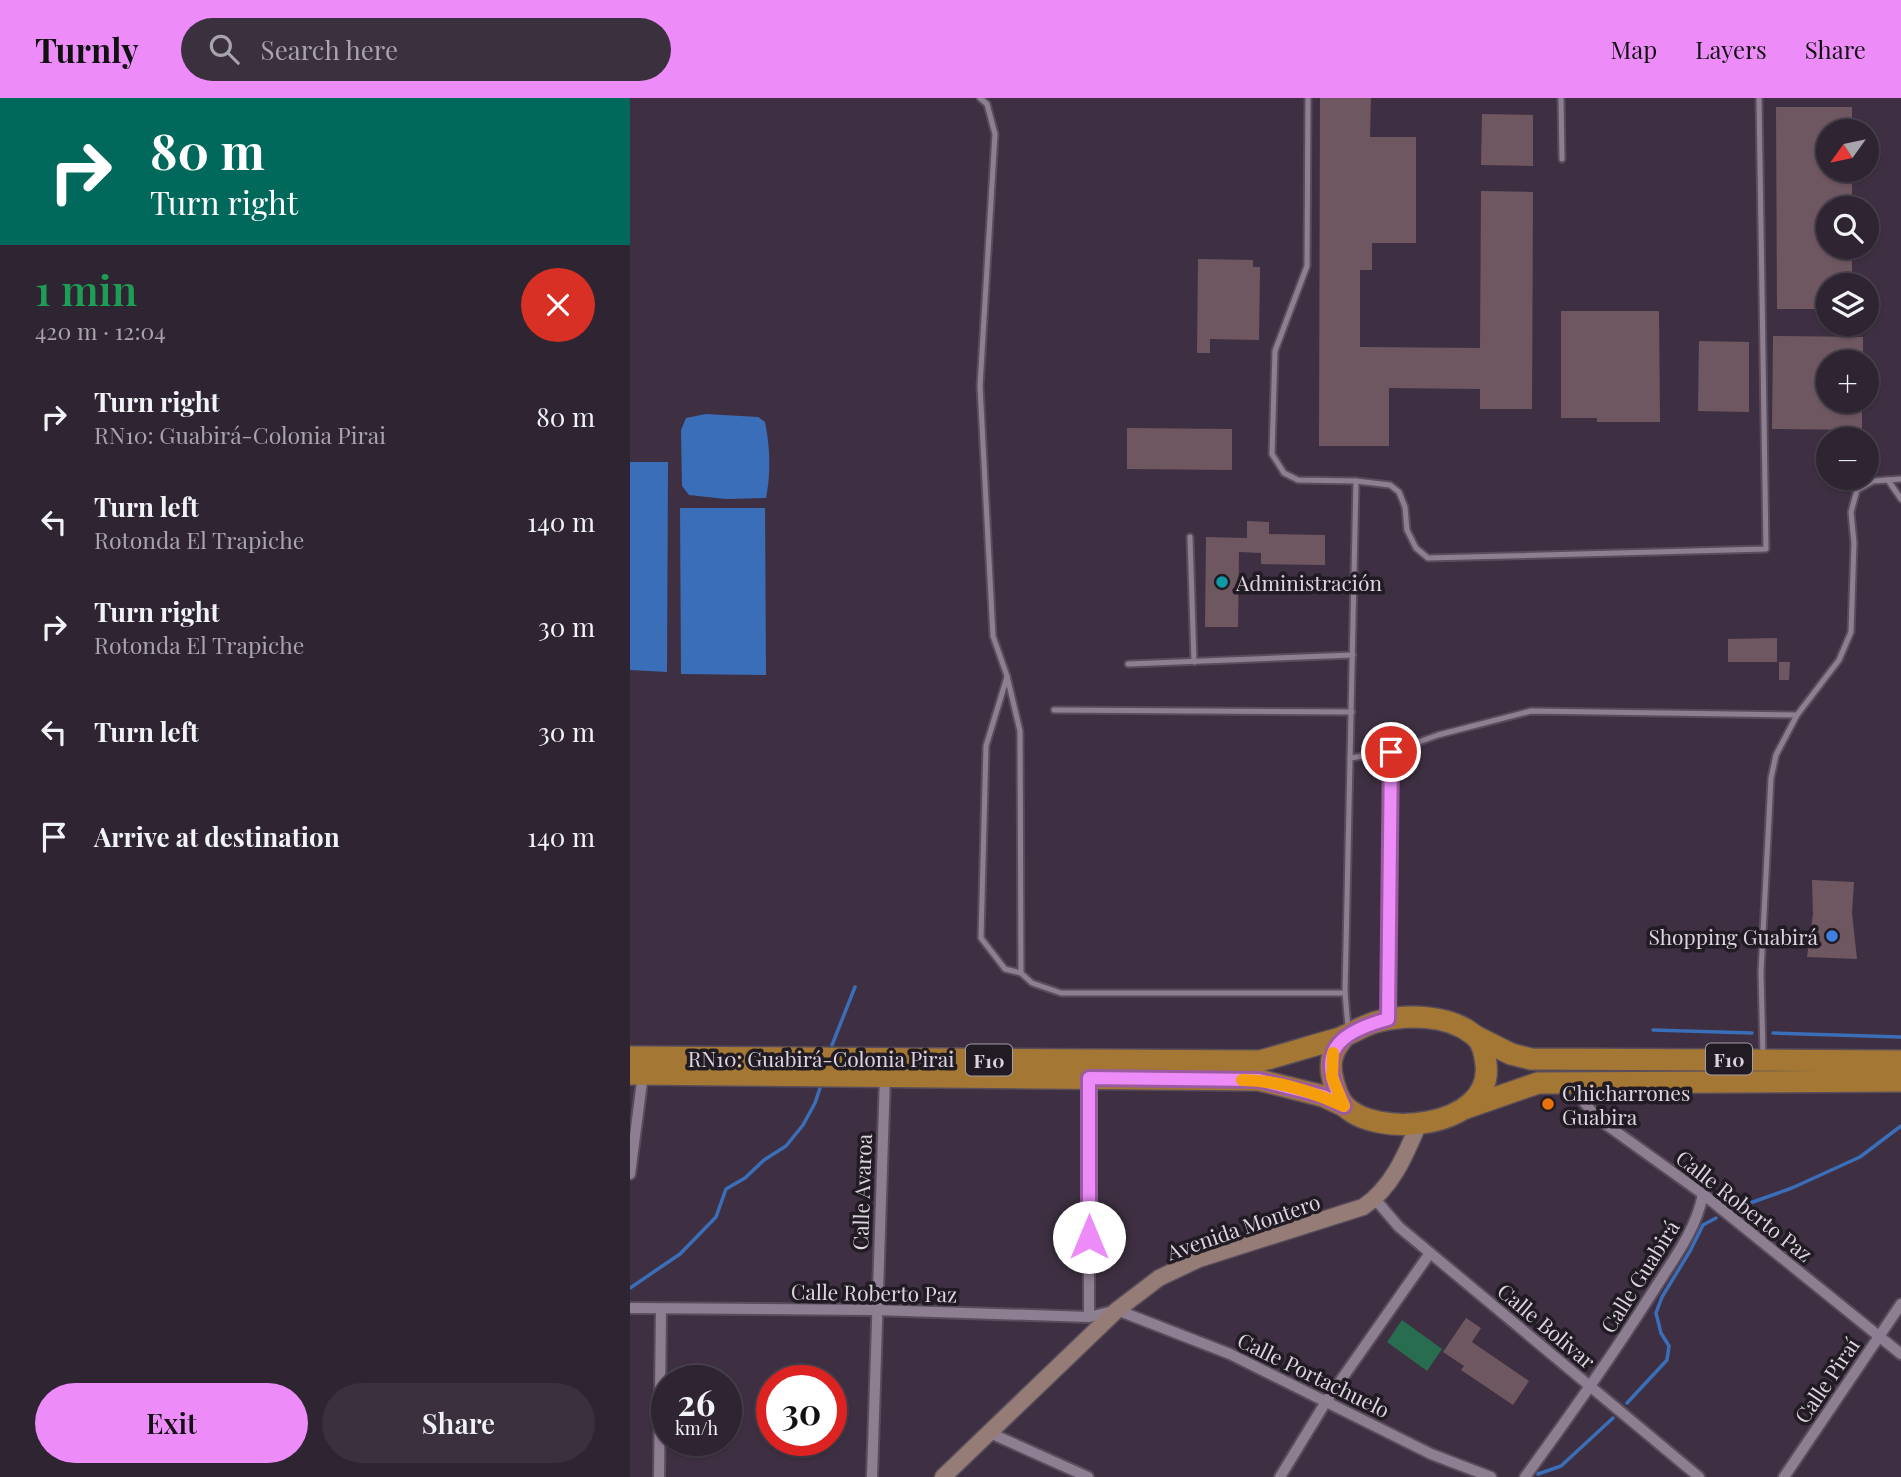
<!DOCTYPE html>
<html lang="en">
<head>
<meta charset="utf-8">
<style>
	body { margin:0; font-family:"Playfair Display",serif; background:#3a303e; color:#f1f3f6; height:100vh; display:flex; flex-direction:column; font-size:26px; white-space:nowrap }
	* { box-sizing:border-box; margin:0 }
	p { font-size:23px; color:#a7a4ac }
	.icon { flex:none; width:38px; height:38px; fill:none; stroke:currentColor; stroke-width:2; stroke-linecap:round; stroke-linejoin:round }
	.map { position:relative; flex:1; overflow:hidden }
	.drawer { display:flex; flex-direction:column; background:#2e2432; width:630px }
	.drawer>* { flex:none }
	.hud { background:#00695c; color:#fff; overflow:hidden }
	.needle { width:46px; rotate:237deg }
	.tools { position:absolute; left:1186px; top:21px; display:grid; gap:14px }
	.tools a { display:grid; place-items:center; width:63px; height:63px; border-radius:50%; background:#2e2432; box-shadow:0 2px 5px #0004,0 0 0 2px #49414d; font-size:35px }
	.speed { position:absolute; left:21px; top:1267px; display:flex; gap:14px; font-size:35px; font-weight:700; text-align:center }
	.speed>* { display:grid; place-content:center; width:91px; height:91px; border-radius:50%; background:#2e2432; box-shadow:0 2px 5px #0004,0 0 0 2px #49414d; line-height:1 }
	.speed small { font-size:18px; font-weight:400 }
	.speed .limit { border:10px solid #d22; background:#fff; color:#111 }
	.pin { position:absolute; display:grid; place-items:center; width:60px; height:60px; color:#fff; margin:-30px; border:4px solid #fff; border-radius:50%; box-shadow:0 2px 7px #0007 }
	.me { position:absolute; width:77px; margin:-38px; rotate:0deg; stroke-linejoin:round; filter:drop-shadow(0 0 5px #0008) }
	.turn { display:flex; align-items:center; gap:24px; height:147px; padding:0 35px; font-size:32px }
	.turn .icon { width:91px; height:91px; stroke-width:2.5 }
	.turn b { display:block; font-size:49px; line-height:60px }
	.round { display:grid; place-items:center; flex:none; width:74px; height:74px; border-radius:37px; background:#3a303e }
	.overview { display:flex; align-items:center; justify-content:space-between; height:119px; padding:0 35px }
	h1 { font-size:42px; font-weight:600; line-height:52px; color:#1e9e55 }
	.primary-button { display:flex; gap:14px; margin-top:auto; padding:14px 35px }
	.primary-button a { flex:1; height:80px; border-radius:42px; background:#ed8cf9; color:#111; font-size:28px; font-weight:600; line-height:80px; text-align:center }
	.primary-button a+a { background:#3a303e; color:#f1f3f6 }
	ul { padding:0; list-style:none }
	li { display:flex; align-items:center; gap:21px; height:105px; padding:0 35px }
	li div { flex:1 }
	li b { display:block; font-size:26px }
	li em { font-style:normal }
	header { display:flex; align-items:center; gap:42px; box-sizing:border-box; height:98px; padding:0 35px; background:#ed8cf9; color:#111 }
	header strong { font-size:33px }
	nav { display:flex; gap:38px; margin-inline-start:auto; font-size:24px }
	.search { width:490px; height:63px; background:#3a303e; display:flex; align-items:center; gap:18px; box-sizing:border-box; padding:0 24px; border-radius:38px; color:#a7a4ac; font-size:26px }
	main { display:flex; flex:1; min-height:0 }
	.map>svg:first-child { display:block }
	.green { fill:#286d50 }
	.water { fill:#3b6eb8 }
	.lines { fill:none; stroke-linecap:round; stroke-linejoin:round }
	.stream { stroke:#3b6eb8; stroke-width:3.5 }
	.building { fill:#6f5762 }
	.lane-casing { stroke:#594d5c; stroke-width:9 }
	.street-casing { stroke:#594d5c; stroke-width:14 }
	.secondary-casing { stroke:#594d5c; stroke-width:19 }
	.highway-casing { stroke:#594d5c; stroke-width:24 }
	.lane { stroke:#8e7e92; stroke-width:5 }
	.street { stroke:#8e7e92; stroke-width:10 }
	.secondary { stroke:#957c76; stroke-width:16 }
	.highway { stroke:#a47735; stroke-width:21 }
	.route-casing { stroke:#9a5ba2; stroke-width:18 }
	.route { stroke:#ed8cf9; stroke-width:12 }
	.slow { stroke:#f59e0b; stroke-width:12 }
	.culture-dot { fill:#0f9aa8; stroke:#211b23; stroke-width:2.5 }
	.shop-dot { fill:#3f7fe0; stroke:#211b23; stroke-width:2.5 }
	.food-dot { fill:#e8710a; stroke:#211b23; stroke-width:2.5 }
	.labels { text-anchor:middle; dominant-baseline:central; stroke-width:7; stroke-linejoin:round; paint-order:stroke }
	.shield { fill:#211b23; stroke:#a59ca7; stroke-width:2 }
	.shield-label { font-size:19px; font-weight:bold; fill:#ddd4e0 }
	.poi-label { font-size:21px; fill:#ddd4e0; stroke:#211b23; text-anchor:start }
	.street-label { font-size:21px; fill:#ddd4e0; stroke:#211b23 }
</style>
</head>
<body>
<header>
<strong>Turnly</strong>
<div class="search"><svg class="icon" aria-label="search" viewBox="0 0 24 24"><circle cx="10" cy="10" r="6"/><path d="M15 15l6 6"/></svg>Search here</div>
<nav><a>Map</a><a>Layers</a><a>Share</a></nav>
</header>
<main>
<section class="drawer">
<div class="hud">
<div class="turn"><svg class="icon" aria-label="right" viewBox="0 0 24 24"><path d="M7 20v-9h11M14 6l5 5-5 5"/></svg><div><b>80 m</b>Turn right</div></div>
</div>
<div class="overview"><div><h1>1 min</h1><p>420 m · 12:04</p></div><a class="round" style="background:#d93025;color:#fff"><svg class="icon" aria-label="close" viewBox="0 0 24 24"><path d="M6 6l12 12M18 6L6 18"/></svg></a></div>
<ul>
<li><svg class="icon" aria-label="right" viewBox="0 0 24 24"><path d="M7 20v-9h11M14 6l5 5-5 5"/></svg><div><b>Turn right</b><p>RN10: Guabirá-Colonia Pirai</p></div><em>80 m</em></li>
<li><svg class="icon" aria-label="left" viewBox="0 0 24 24"><path d="M17 20v-9H6M10 6l-5 5 5 5"/></svg><div><b>Turn left</b><p>Rotonda El Trapiche</p></div><em>140 m</em></li>
<li><svg class="icon" aria-label="right" viewBox="0 0 24 24"><path d="M7 20v-9h11M14 6l5 5-5 5"/></svg><div><b>Turn right</b><p>Rotonda El Trapiche</p></div><em>30 m</em></li>
<li><svg class="icon" aria-label="left" viewBox="0 0 24 24"><path d="M17 20v-9H6M10 6l-5 5 5 5"/></svg><div><b>Turn left</b></div><em>30 m</em></li>
<li><svg class="icon" aria-label="arrive" viewBox="0 0 24 24"><path d="M6 21V4h12l-3 4 3 4H6"/></svg><div><b>Arrive at destination</b></div><em>140 m</em></li>
</ul>
<div class="primary-button"><a>Exit</a><a>Share</a></div>
</section>
<div class="map">
<svg width="1271" height="1379" viewBox="0 0 1271 1379">
	<rect width="100%" height="100%" fill="#3e3042"/>
	<polygon class="green" points="772,1222 812,1251 797,1273 757,1244"/>
	<g class="water">
		<path d="M76 316 128 319 135 324C140 348 141 375 136 400L96 401 59 397 52 388 51 332 56 320Z"/>
		<polygon points="0,364 38,364 37,574 0,572"/>
		<polygon points="50,410 135,410 136,577 51,576"/>
	</g>
	<g class="lines">
		<g class="stream">
			<polyline points="1023,932 1122,935"/>
			<polyline points="1143,935 1271,939"/>
			<polyline points="202,947 225,889"/>
			<polyline points="1106,1110 1162,1090 1230,1059 1271,1028"/>
			<polyline points="0,1190 50,1156 86,1119 96,1091 115,1080 134,1062 156,1048 173,1027 185,1005 190,990"/>
			<polyline points="997,1305 1037,1262 1039,1248 1031,1235 1026,1215 1032,1199 1060,1153 1073,1127 1086,1120"/>
			<polyline points="908,1376 931,1368 983,1320"/>
		</g>
	</g>
	<g class="building">
		<polygon points="690,0 741,0 740,39 786,39 786,145 742,145 742,172 730,172 730,249 850,250 851,93 903,94 902,311 850,311 850,291 759,290 759,348 689,348"/>
		<polygon points="1146,9 1222,9 1222,33 1199,33 1199,72 1222,72 1222,110 1199,110 1199,149 1222,149 1222,187 1199,187 1199,211 1147,211"/>
		<polygon points="852,16 903,17 903,68 851,67"/>
		<polygon points="568,161 623,162 623,169 630,169 629,242 580,241 580,255 567,255"/>
		<polygon points="931,213 1029,213 1030,324 967,324 967,320 931,320"/>
		<polygon points="1143,238 1233,239 1233,264 1199,264 1199,303 1232,303 1232,332 1142,331"/>
		<polygon points="1069,243 1119,244 1119,314 1068,313"/>
		<polygon points="497,330 602,331 602,372 497,371"/>
		<polygon points="617,423 639,424 639,436 695,437 695,467 631,466 631,455 609,454 608,529 575,529 576,439 617,440"/>
		<polygon points="1147,540 1147,564 1098,564 1098,541"/>
		<polygon points="1149,564 1160,564 1159,582 1149,582"/>
		<polygon points="1182,782 1224,784 1222,815 1227,861 1177,859 1183,816"/>
		<polygon points="836,1220 851,1230 842,1244 899,1283 883,1307 831,1272 834,1268 813,1254"/>
	</g>
	<g class="lines">
		<defs>
			<g id="lane">
				<polyline points="350,0 357,6 365,36 350,288 363,538 377,578 390,633 391,875 402,885 431,895 715,895"/>
				<polyline points="678,0 677,168 645,253 642,356 654,375 668,382 726,383 760,387 769,394 775,409 777,432 786,450 798,460 1136,451 1129,0"/>
				<polyline points="931,0 932,61"/>
				<polyline points="1258,382 1271,401"/>
				<polyline points="560,439 564,564"/>
				<polyline points="498,566 723,557"/>
				<polyline points="377,579 356,648 351,840 375,871 391,875"/>
				<polyline points="424,612 722,614"/>
				<polyline points="720,660 761,654 808,637 901,613 1167,617"/>
				<polyline points="758,917 761,654"/>
				<polyline points="718,929 715,895 726,383"/>
				<polyline points="1133,958 1131,874 1141,680 1146,657 1167,617 1209,562 1221,534 1224,445 1221,414 1227,392 1243,383 1271,381"/>
			</g>
			<g id="street">
				<polyline points="939,985 967,1020 1073,1096 1271,1256"/>
				<polyline points="0,1076 13,976"/>
				<polyline points="745,1101 769,1129 1069,1379"/>
				<polyline points="0,1210 246,1212 459,1219 487,1212 600,1256 801,1356 861,1379"/>
				<polyline points="459,1219 459,980"/>
				<polyline points="360,1335 458,1379"/>
				<polyline points="29,1379 31,1211"/>
				<polyline points="242,1379 255,978"/>
				<polyline points="650,1379 697,1302 800,1155"/>
				<path d="M895 1379C939 1319 982 1258 1022 1195 1042 1163 1066 1133 1073 1096"/>
				<polyline points="1154,1379 1271,1206"/>
			</g>
			<path id="secondary" d="M313 1379 487 1212 529 1180 569 1161 733 1109C762 1090 776 1056 789 1025"/>
			<g id="highway">
				<polyline points="845,938 881,956 901,961 1271,963"/>
				<path d="M0 959 630 963C656 956 681 948 707 941 721 936 732 928 746 924 776 916 818 916 844 937 852 943 855 956 856 966 864 1031 743 1042 713 1006 708 999 705 990 703 982 698 963 703 951 715 938"/>
				<polyline points="0,976 629,982 693,998 714,1008"/>
				<polyline points="836,1010 908,985 1271,983"/>
			</g>
		</defs>
		<use href="#lane" class="lane-casing"/>
		<use href="#street" class="street-casing"/>
		<use href="#secondary" class="secondary-casing"/>
		<use href="#highway" class="highway-casing"/>
		<use href="#lane" class="lane"/>
		<use href="#street" class="street"/>
		<use href="#secondary" class="secondary"/>
		<use href="#highway" class="highway"/>
	</g>
	<g class="lines">
		<defs>
			<path id="route" d="M459 1139V980L629 982 693 998 714 1008C685 955 706 935 758 921L761 654"/>
		</defs>
		<use href="#route" class="route-casing"/>
		<use href="#route" class="route"/>
		<path class="slow" d="M612 982C647 982 683 994 714 1008L702 979 703 955"/>
	</g>
	<circle class="culture-dot" cx="592" cy="484" r="7"/>
	<circle class="shop-dot" cx="1202" cy="838" r="7"/>
	<circle class="food-dot" cx="918" cy="1006" r="7"/>
	<g class="labels">
		<g class="shield">
			<rect x="1076" y="945.5" width="46" height="31" rx="5"/>
			<rect x="336" y="946.5" width="46" height="31" rx="5"/>
		</g>
		<g class="shield-label">
			<text x="1099" y="961">F10</text>
			<text x="359" y="962">F10</text>
		</g>
		<g class="poi-label">
			<text x="606" y="484">Administración</text>
			<text x="1188" y="838" text-anchor="end">Shopping Guabirá</text>
			<text x="932" y="994">Chicharrones<tspan x="932" dy="24">Guabira</tspan></text>
		</g>
		<g class="street-label">
			<text x="191" y="960">RN10: Guabirá-Colonia Pirai</text>
			<text transform="translate(231 1094) rotate(-88)">Calle Avaroa</text>
			<text transform="translate(1115 1107) rotate(38)">Calle Roberto Paz</text>
			<text transform="translate(613 1128) rotate(-19)">Avenida Montero</text>
			<text transform="translate(1009 1178) rotate(-58)">Calle Guabirá</text>
			<text transform="translate(244 1194) rotate(1)">Calle Roberto Paz</text>
			<text transform="translate(917 1227) rotate(40)">Calle Bolivar</text>
			<text transform="translate(684 1276) rotate(26)">Calle Portachuelo</text>
			<text transform="translate(1196 1282) rotate(-56)">Calle Piraí</text>
		</g>
	</g>
</svg>
<div class="tools">
<a><svg class="needle" viewBox="-14 -14 28 28"><path d="M0-13l5 13h-10z" fill="#e53935"/><path d="M0 13l5-13h-10z" fill="#a7a4ac"/></svg></a>
<a><svg class="icon" aria-label="search" viewBox="0 0 24 24"><circle cx="10" cy="10" r="6"/><path d="M15 15l6 6"/></svg></a>
<a><svg class="icon" aria-label="layers" viewBox="0 0 24 24"><path d="M12 4l9 5-9 5-9-5zM3 14l9 5 9-5"/></svg></a>
<a>+</a>
<a>−</a>
</div>
<div class="speed"><div>26<small>km/h</small></div><div class="limit">30</div></div>
<div class="pin" style="left:761px;top:654px;background:#d93025"><svg class="icon" aria-label="arrive" viewBox="0 0 24 24"><path d="M6 21V4h12l-3 4 3 4H6"/></svg></div>
<svg class="me" style="left:459px;top:1139px" viewBox="-20 -20 40 40"><circle r="19" fill="#fff"/><path d="M0-13L10 11 0 6-10 11z" fill="#ed8cf9"/></svg>
</div>
</main>
</body>
</html>
